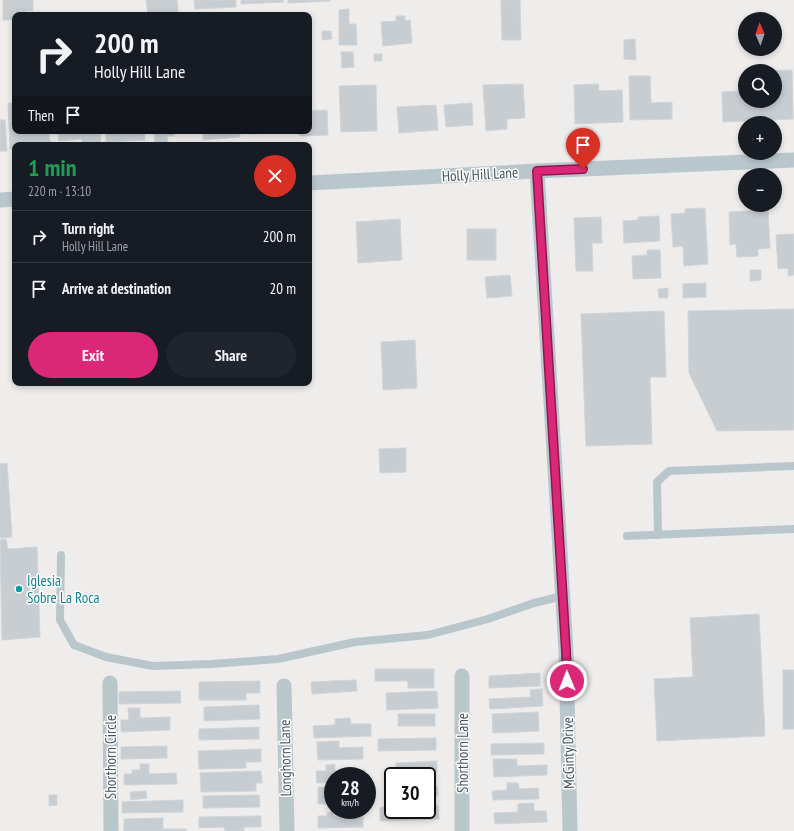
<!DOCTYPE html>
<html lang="en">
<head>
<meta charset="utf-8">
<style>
	body { margin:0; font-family:"PT Sans Narrow",sans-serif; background:#20242c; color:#f1f3f6; height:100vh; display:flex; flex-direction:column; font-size:15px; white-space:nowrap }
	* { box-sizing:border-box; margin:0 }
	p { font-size:13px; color:#9ea1a6 }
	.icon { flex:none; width:22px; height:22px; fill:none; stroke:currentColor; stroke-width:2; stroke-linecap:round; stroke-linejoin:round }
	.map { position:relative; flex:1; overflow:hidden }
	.details { position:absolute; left:12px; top:142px; width:300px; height:244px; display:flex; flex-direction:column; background:#171b24; border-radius:8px; box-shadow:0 2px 6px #0003 }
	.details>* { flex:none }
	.banner { position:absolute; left:12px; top:12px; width:300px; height:122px; border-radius:8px; box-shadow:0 2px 6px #0003; background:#171b24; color:#f1f3f6; overflow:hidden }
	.needle { width:26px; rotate:358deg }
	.fabs { position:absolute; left:738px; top:12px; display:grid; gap:8px }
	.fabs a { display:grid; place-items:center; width:44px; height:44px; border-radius:50%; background:#171b24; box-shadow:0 2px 6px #0003; font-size:20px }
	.speed { position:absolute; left:324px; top:767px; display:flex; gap:8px; font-size:20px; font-weight:700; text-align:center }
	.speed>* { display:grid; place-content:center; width:52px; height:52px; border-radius:50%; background:#171b24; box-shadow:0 2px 6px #0003; line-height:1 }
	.speed small { font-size:10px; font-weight:400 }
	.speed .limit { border:2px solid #111; border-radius:6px; background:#fff; color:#111 }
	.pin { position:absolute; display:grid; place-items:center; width:34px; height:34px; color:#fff; margin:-41px -17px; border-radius:50% 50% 50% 0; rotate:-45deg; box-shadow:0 0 4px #0007 }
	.pin .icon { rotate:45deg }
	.me { position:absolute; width:44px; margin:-22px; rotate:359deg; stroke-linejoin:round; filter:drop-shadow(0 0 3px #0008) }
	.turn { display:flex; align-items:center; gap:14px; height:84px; padding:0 16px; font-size:18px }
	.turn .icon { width:52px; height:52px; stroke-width:2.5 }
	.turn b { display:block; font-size:28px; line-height:34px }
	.then { display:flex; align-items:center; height:38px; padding:0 16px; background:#0003; gap:8px; font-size:15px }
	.round { display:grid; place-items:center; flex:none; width:42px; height:42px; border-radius:21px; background:#20242c }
	.headline { display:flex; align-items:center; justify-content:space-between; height:68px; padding:0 16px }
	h1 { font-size:24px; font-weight:600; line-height:30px; color:#1e9e55 }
	.primary-button { display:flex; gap:8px; margin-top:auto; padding:8px 16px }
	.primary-button a { flex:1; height:46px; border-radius:24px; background:#db2777; color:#fff; font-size:16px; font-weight:600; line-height:46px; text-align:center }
	.primary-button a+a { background:#20242c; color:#f1f3f6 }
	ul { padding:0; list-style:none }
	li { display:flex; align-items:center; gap:12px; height:52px; padding:0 16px; border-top:1px solid #363941 }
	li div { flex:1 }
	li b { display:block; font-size:15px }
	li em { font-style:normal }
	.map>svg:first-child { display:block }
	.building { fill:#c8cdd1; stroke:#cfd4d8 }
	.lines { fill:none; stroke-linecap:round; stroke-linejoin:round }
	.lane { stroke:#b9c7cc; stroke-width:8 }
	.street { stroke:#b9c7cc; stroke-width:15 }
	.route-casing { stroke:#8e194d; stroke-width:10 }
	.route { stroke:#db2777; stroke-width:7 }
	.culture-dot { fill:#0f9aa8; stroke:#fff; stroke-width:1.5 }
	.labels { text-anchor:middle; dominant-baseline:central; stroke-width:3; stroke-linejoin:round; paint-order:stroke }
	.street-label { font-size:15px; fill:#44545a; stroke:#fff }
	.culture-label { font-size:15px; fill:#0d838f; stroke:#fff; text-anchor:start }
</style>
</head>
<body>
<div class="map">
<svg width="794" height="831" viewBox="0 0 794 831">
	<rect width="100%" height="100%" fill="#efecec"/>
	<g class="building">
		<polygon points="3,0 33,0 33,11 26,11 26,15 15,15 15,20 3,20"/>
		<polygon points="146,0 177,0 178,12 148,15"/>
		<polygon points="194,0 236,0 236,7 195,9"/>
		<polygon points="241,0 283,0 284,2 241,4"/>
		<polygon points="288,0 330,0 330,1 288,3"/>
		<polygon points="501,0 520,0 521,40 502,40"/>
		<polygon points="349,9 349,24 356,24 357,45 339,45 339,10"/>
		<polygon points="396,16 405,16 405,21 410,20 412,43 383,46 381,22 396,21"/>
		<polygon points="322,31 331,31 332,39 322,40"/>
		<polygon points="635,39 636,60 624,59 624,40"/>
		<polygon points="341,52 353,52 354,67 342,68"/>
		<rect x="374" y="54" width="8" height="7"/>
		<polygon points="792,70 793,119 723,122 722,92 745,91 745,101 775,101 775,71 767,71"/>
		<polygon points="629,76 650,76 651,103 672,102 672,119 630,120"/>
		<polygon points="523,84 525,118 507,119 507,129 486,131 483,85"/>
		<polygon points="598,84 599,91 622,90 623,122 575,124 574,85"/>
		<polygon points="376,85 377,131 341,132 339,86"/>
		<polygon points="8,103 15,103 15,131 49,131 50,145 15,145 15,149 10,149"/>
		<polygon points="472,103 473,125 446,127 444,105"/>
		<polygon points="436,105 438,130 399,133 397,107"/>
		<polygon points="327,110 328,135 300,136 299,131 309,131 309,111"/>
		<polygon points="0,120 5,120 7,151 0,151"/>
		<polygon points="58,131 100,131 101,145 82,145 82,139 59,141"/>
		<polygon points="106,131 144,131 145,140 106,142"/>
		<polygon points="154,131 174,131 174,136 167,136 168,144 155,144"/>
		<polygon points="203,131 240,131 240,137 203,140"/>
		<polygon points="250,131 288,131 288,132 250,134"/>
		<polygon points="705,208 708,264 684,266 683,246 673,247 671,214 685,213 685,209"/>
		<polygon points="768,210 770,248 758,249 758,256 737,257 736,244 730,245 729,212"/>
		<polygon points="659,216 660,241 624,243 623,221 638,220 638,217"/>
		<polygon points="601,217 602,243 592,243 593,271 576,271 574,218"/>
		<polygon points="400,219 402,260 358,263 356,222"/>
		<rect x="467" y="229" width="29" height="31"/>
		<polygon points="794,234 794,275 788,276 788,268 778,269 776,235"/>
		<polygon points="647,250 660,250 661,278 633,279 632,256 647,255"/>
		<polygon points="750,270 761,270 761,280 750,281"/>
		<polygon points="510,275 512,296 487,298 485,277"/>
		<polygon points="706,283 706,297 683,298 683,284"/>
		<polygon points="668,288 668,298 659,298 658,289"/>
		<polygon points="794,309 794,430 717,431 689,373 688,311"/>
		<polygon points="664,311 666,377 650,377 652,444 586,446 581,314"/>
		<polygon points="415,340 417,388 383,390 381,342"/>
		<polygon points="406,448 406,472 380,473 379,449"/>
		<polygon points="7,463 12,537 0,538 0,464"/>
		<polygon points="6,539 8,549 37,547 40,637 2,640 0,540"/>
		<polygon points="759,614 765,736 657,741 654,679 693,677 690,618"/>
		<polygon points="375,669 434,669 434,688 408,688 408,681 375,681"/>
		<rect x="783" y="670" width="11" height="59"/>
		<polygon points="540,673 540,686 489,688 489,676"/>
		<polygon points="356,680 357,691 312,694 311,682"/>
		<polygon points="260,681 260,693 246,693 246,700 199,700 199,682"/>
		<polygon points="542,689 543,706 490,709 489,699 531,697 530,690"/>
		<polygon points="180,691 181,703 119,704 119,692"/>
		<polygon points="437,691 438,708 387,710 386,693"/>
		<polygon points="259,705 260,719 204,721 204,707"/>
		<polygon points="128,708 140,708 140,718 170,717 170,730 121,732 121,720 129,720"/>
		<polygon points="538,712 539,731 493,733 492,714"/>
		<rect x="398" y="714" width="37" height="12"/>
		<polygon points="350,718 351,724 371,724 371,736 314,738 313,726 335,725 335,719"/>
		<polygon points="259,727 259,739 199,740 199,729"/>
		<polygon points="436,738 436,750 378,751 378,739"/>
		<polygon points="339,741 339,748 363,747 363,759 318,760 317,742"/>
		<polygon points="544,743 544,754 491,755 491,744"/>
		<polygon points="167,746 167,758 121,759 121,747"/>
		<polygon points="261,749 261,762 246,762 246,768 199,769 198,751"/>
		<polygon points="493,759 517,759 517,766 547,765 547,775 494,777"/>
		<polygon points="437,761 437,772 396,774 396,763"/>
		<polygon points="140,764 149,764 149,774 176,773 177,784 124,785 124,774 132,774 132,770 140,770"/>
		<polygon points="335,764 335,771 365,770 365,776 333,776 333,782 317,783 316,771 326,771 326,765"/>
		<polygon points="261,771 262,783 256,783 256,791 201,792 200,773"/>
		<polygon points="507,783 518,783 519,789 538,788 539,799 493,800 492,791 507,790"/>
		<polygon points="393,786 393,797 386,797 386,787"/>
		<polygon points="427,786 437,786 438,796 427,796"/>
		<rect x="318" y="787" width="15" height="17"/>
		<polygon points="146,791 147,798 131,800 130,792"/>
		<polygon points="49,795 57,795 57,805 49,806"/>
		<polygon points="259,795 260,807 203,808 203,796"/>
		<polygon points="183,800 183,812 122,813 122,802"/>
		<polygon points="534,803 534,811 546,811 547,822 495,824 494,813 518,812 518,804"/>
		<polygon points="438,805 439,819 380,821 380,807 393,807 393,810 427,810 427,806"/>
		<polygon points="333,812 334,816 363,816 363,827 318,828 318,816 327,816 327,813"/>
		<polygon points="261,816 261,827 244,827 244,831 225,831 224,827 199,828 199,817"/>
		<polygon points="163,818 163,829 186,829 186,831 124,831 124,819"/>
	</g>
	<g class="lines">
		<g class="lane">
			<polyline points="658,535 657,482 669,471 794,466"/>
			<polyline points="627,536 794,529"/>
			<polyline points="61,555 60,620 74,645 106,657 153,666 211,664 278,659 355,642 428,635 488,619 534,603 563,596"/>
		</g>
		<g class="street">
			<polyline points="537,171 566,651 570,831"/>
			<polyline points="309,183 537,171 794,160"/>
			<polyline points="0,200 15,199"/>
			<polyline points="110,683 111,831"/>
			<polyline points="284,686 287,831"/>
			<polyline points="462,831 462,676"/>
		</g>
	</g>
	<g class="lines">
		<defs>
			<polyline id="route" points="567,681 566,651 537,171 583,169"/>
		</defs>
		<use href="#route" class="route-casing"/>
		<use href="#route" class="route"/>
	</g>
	<circle class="culture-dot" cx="19" cy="589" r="4"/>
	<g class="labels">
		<g class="street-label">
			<text transform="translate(480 174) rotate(-3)">Holly Hill Lane</text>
			<text transform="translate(462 753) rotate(-90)">Shorthorn Lane</text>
			<text transform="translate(568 753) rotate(-91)">McGinty Drive</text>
			<text transform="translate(110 757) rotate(-90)">Shorthorn Circle</text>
			<text transform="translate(285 758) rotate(-91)">Longhorn Lane</text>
		</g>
		<g class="culture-label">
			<text x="27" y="580">Iglesia<tspan x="27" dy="17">Sobre La Roca</tspan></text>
		</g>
	</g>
</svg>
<div class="fabs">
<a><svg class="needle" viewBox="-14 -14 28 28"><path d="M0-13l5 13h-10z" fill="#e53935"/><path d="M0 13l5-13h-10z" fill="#9ea1a6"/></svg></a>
<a><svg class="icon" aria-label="search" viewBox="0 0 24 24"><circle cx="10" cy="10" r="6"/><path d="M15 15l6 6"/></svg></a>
<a>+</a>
<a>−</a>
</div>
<div class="speed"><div>28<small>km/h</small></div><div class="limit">30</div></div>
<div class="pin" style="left:583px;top:169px;background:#d93025"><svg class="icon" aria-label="arrive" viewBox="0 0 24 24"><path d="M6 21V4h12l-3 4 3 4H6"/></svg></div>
<svg class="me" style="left:567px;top:681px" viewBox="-20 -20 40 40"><circle r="17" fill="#db2777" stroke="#fff" stroke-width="3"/><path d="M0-11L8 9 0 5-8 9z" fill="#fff"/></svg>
<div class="banner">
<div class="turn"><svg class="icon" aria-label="right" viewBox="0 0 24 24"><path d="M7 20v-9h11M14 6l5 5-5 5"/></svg><div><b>200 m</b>Holly Hill Lane</div></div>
<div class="then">Then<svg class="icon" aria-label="arrive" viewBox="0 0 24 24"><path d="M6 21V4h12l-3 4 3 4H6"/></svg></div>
</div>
<section class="details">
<div class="headline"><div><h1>1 min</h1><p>220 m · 13:10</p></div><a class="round" style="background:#d93025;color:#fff"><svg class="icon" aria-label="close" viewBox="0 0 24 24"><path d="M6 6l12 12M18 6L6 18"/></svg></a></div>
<ul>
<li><svg class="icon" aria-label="right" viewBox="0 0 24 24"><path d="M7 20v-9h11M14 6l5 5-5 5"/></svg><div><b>Turn right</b><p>Holly Hill Lane</p></div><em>200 m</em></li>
<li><svg class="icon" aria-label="arrive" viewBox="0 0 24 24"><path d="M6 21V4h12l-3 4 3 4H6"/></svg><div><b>Arrive at destination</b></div><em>20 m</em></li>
</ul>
<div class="primary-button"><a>Exit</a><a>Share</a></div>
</section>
</div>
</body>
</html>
